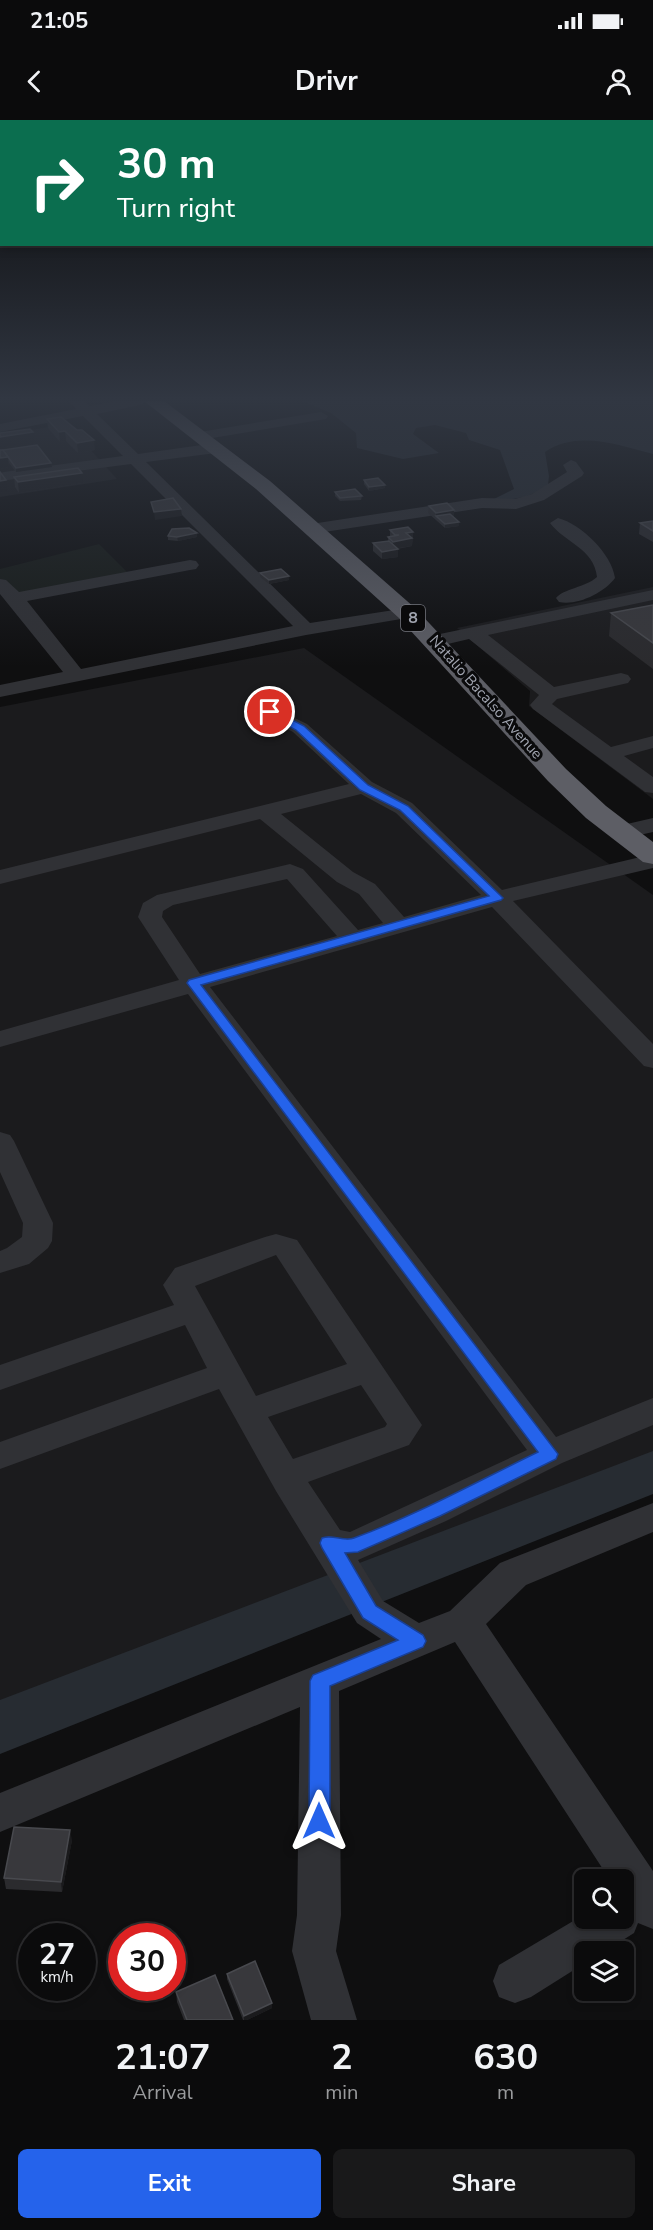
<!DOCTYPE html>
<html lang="en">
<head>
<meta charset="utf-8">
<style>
	body { margin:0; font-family:"Nunito Sans",sans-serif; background:#19191a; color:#f1f3f6; height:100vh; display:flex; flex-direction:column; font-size:22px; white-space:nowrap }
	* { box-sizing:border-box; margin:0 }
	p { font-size:20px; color:#9a9b9d }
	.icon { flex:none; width:33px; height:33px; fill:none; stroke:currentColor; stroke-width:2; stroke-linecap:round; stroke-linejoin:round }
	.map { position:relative; height:1900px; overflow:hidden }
	.details { display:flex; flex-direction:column; background:#0b0b0c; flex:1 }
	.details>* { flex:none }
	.top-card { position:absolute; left:0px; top:0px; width:654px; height:126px; box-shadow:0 3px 9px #0003,0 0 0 2px #2b2b2d; background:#0b6e4f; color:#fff; overflow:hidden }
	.controls { position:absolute; left:574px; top:1749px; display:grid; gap:12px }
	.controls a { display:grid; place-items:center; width:60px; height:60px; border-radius:9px; background:#0b0b0c; box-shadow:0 3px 9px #0003,0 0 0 2px #2b2b2d; font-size:30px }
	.speed { position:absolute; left:18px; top:1803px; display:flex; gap:12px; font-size:30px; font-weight:700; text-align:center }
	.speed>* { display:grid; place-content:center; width:78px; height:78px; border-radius:50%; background:#0b0b0c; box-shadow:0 3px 9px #0003,0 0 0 2px #2b2b2d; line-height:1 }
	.speed small { font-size:15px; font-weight:400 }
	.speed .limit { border:9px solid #d22; background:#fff; color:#111 }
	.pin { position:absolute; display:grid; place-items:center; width:51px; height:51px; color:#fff; margin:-26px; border:3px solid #fff; border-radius:50%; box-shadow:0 2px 6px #0007 }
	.me { position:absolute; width:66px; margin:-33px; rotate:0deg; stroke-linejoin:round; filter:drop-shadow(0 0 4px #0008) }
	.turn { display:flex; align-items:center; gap:21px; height:126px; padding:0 18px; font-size:27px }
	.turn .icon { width:78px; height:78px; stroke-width:2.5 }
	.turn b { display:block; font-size:42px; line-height:51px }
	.eta { display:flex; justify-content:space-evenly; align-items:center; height:102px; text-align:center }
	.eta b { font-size:36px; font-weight:700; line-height:42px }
	.primary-button { display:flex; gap:12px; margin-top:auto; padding:12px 18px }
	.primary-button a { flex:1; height:69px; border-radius:9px; background:#2563eb; color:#fff; font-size:24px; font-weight:700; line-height:69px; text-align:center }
	.primary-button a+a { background:#19191a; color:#f1f3f6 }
	.status { display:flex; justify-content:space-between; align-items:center; height:42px; padding:0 30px; background:#0b0b0c; direction:ltr }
	.status svg { height:16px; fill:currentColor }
	header { display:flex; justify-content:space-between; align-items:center; height:78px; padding:0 18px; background:#0b0b0c; font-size:27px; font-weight:700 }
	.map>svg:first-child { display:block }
	.built { fill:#1b1b1d }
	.green { fill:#161a17 }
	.water { fill:#272c32 }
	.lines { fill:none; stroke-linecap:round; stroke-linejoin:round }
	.river { fill:#272c32; fill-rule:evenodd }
	.minor { fill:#303135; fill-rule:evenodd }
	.highway { fill:#5d5e65; fill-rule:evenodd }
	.wall { fill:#2b2b2e }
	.shaded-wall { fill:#1a1a1c }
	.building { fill:#38383c; stroke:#48494e; stroke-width:1.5 }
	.route { fill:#2563eb; stroke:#184099; stroke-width:1.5 }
	.labels { text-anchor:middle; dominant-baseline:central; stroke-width:6; stroke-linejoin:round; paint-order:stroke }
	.far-street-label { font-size:15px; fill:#a1a5b0; stroke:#0a0a0b }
	.shield { fill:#0a0a0b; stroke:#74767e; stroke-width:1.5 }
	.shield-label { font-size:16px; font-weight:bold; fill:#a1a5b0 }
</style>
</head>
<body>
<div class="status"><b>21:05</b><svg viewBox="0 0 49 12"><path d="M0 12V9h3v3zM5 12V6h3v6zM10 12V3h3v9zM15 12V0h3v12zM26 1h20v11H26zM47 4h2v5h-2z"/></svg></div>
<header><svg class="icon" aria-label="back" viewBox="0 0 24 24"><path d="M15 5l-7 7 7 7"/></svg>Drivr<svg class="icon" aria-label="person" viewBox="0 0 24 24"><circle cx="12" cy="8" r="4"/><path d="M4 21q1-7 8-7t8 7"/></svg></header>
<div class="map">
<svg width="653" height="1900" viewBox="0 0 653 1900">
	<rect width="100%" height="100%" fill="#0f0f10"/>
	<g class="built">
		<polygon points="67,304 117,359 0,377 0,315"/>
		<polygon points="653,467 653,679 529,586 530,571 457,508"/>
		<polygon points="304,528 653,775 653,1336 0,1620 0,587"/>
	</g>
	<polygon class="green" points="99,424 129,454 3,476 0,472 0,449"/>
	<path class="water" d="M302 281H653V334C617 325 578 310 545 332L549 356 548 365C532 377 514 381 494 379L514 369 500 330 469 320 466 313 435 305 416 308 413 314 439 333 403 339 357 328 356 313 331 293Z"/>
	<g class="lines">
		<polygon class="river" points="653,1331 653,1374 0,1634 0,1580"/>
		<g class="minor">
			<polygon points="69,281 84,281 90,286 117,281 147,281 140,285 97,294 138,334 216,323 221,325 224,328 221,331 216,333 146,342 310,503 407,488 413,489 416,493 413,497 407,498 306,515 0,577 0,565 63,552 0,474 0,459 6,460 19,472 190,440 196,441 199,445 196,449 190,450 27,481 81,549 293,506 131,344 0,361 0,353 4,352 123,336 83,296 0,312 0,304 76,289"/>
			<polygon points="321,292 328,296 326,299 200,320 193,316 200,312"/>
			<polygon points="571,340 576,342 584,353 582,356 544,380 516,389 482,388 311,414 303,409 311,404 482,378 515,379 532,374 567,352 563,345"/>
			<path d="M558 398C581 404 612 434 615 458 604 473 577 486 559 482L556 478C563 469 586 467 597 457 594 428 565 423 550 403Z"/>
			<polygon points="653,470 653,480 488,515 554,567 621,553 628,555 631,559 628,563 557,579 552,584 611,627 653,616 653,628 624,636 653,657 653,673 645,672 533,589 530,585 539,575 469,519 435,527 428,525 426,521 428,517 435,515"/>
			<path d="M270 586 307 604 372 662 412 683 502 770 653 734V748L513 781 653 924V948L644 946 492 787 210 867 556 1317 653 1278V1305L562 1343 446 1401 358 1440 383 1481 419 1503 450 1491 500 1443 653 1383V1412L526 1465 486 1504 653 1751V1809L638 1803 634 1813 604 1832H585V1843L531 1877 515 1883 499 1877 493 1861 499 1845 585 1794V1798H624V1760H610L455 1522 339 1571 341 1795 336 1831 357 1900H311L292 1831 297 1795 300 1587 0 1712V1673L381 1519 357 1503 276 1371 219 1269 0 1349V1322L207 1248 185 1205 0 1270V1245L174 1185 163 1165 175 1148 265 1117 276 1114 297 1120 422 1305 409 1325 308 1362 340 1410 350 1412 527 1330 188 874 0 927V911L179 860 138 797 143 783 157 775 290 744 303 749 358 810 383 803 359 774 337 762 260 699 0 764V750L349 664 293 612 263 596 260 592 263 588ZM361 674 396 693 481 775 404 797 375 764 353 752 281 694ZM287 759 337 816 200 854 162 797 163 791 173 785ZM276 1135 347 1244 256 1276 195 1166ZM361 1265 387 1304 385 1307 293 1339 268 1297Z"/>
			<polygon points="653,698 653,712 622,719 614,717 611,712 614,707"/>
			<polygon points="0,1012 10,1015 14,1021 53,1103 52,1121 48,1128 29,1144 0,1153 0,1131 7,1128 22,1117 23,1103 0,1052"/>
		</g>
		<polygon class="highway" points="144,281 164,281 270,361 415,488 566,649 606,686 653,722 653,744 643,742 586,698 548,661 399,498 256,369"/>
	</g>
	<g class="wall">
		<polygon points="47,299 77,310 95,330 78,333 66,321 60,322 48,308"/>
		<polygon points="0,330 51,343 52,347 16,352 9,343 9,347 0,349"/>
		<polygon points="14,357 83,363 19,373 15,367"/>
		<polygon points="364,360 385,365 385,368 369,371 364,364"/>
		<polygon points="335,372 362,376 361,380 340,381 335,376"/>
		<polygon points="429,386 454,398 459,402 459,406 445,408 428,393"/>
		<polygon points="653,401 653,422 639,414 640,403"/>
		<polygon points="390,410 413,412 412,426 397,429 398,437 382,439 373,431 373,423 388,421 388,417 390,417"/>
		<polygon points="168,416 197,417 178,421 168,420"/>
		<polygon points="260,453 289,456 289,460 269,464 260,457"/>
		<polygon points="653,485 653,549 609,516 611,493"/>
		<polygon points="72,1720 62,1772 6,1769 4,1758"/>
		<polygon points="227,1854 272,1888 247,1900 243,1900 227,1859"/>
		<polygon points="176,1872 233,1900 184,1900 177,1882"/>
	</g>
	<g class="shaded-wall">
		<polygon points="65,311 66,321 60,322 59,312"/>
		<polygon points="33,312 34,322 0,327 0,317"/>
		<polygon points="94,320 95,330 78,333 77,323"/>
		<polygon points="8,337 9,347 0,349 0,338"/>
		<polygon points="51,343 52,347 16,352 16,348"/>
		<polygon points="82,353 83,363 19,373 18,362"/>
		<polygon points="6,360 7,371 0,372 0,361"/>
		<polygon points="385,365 385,368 369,371 369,367"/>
		<polygon points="181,389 182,396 155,400 154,392"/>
		<polygon points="454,390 454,398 436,396 436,393"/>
		<polygon points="459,402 459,406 445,408 445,404"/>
		<polygon points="413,412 412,426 393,429 393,422 406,413"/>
		<polygon points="197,413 197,417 178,421 177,417"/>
		<polygon points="398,429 398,437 382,439 382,432"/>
		<polygon points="289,456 289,460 269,464 269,460"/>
		<polygon points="70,1710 72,1720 62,1772 61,1762"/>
		<polygon points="272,1883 272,1888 247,1900 244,1900 244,1896"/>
	</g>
	<g class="building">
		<polygon points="61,297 77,310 82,310 94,320 77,323 65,311 59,312 47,299"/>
		<polygon points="30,309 33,312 0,317 0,313"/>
		<polygon points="37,325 51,343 16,348 3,330"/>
		<polygon points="0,330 3,330 8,337 0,338"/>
		<polygon points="78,348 82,353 18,362 14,357"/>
		<polygon points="0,352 6,360 0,361"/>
		<polygon points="378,358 385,365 369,367 364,360"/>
		<polygon points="355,369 362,376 340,378 335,372"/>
		<polygon points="173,378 181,389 154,392 151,382"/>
		<polygon points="447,383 454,390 436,393 429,386"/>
		<polygon points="450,394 459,402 445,404 436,396"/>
		<polygon points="653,401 653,411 640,403"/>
		<polygon points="408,407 413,412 406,413 412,418 393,422 388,417 399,415 395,415 390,410"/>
		<polygon points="189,408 197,413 177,417 168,416 172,409"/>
		<polygon points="389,421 398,429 382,432 373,423"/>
		<polygon points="281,449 289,456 269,460 260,453"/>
		<polygon points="653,485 653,523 611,493"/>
		<polygon points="14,1707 70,1710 61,1762 4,1758"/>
		<polygon points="255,1841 272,1883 244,1896 227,1854"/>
		<polygon points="215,1855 233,1900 187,1900 176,1872"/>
	</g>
	<linearGradient id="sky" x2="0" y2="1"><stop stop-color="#080809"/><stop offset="0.51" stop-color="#313742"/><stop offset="1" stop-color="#313742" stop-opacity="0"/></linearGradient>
	<rect width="653" height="547" fill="url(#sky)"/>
	<path class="route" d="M266 590H273L304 606 368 665 408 686 503 778 501 780 201 865 558 1334 556 1339 440 1396 358 1432 345 1433 376 1486 423 1515 426 1521 423 1527 330 1566V1701L327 1708 319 1711 312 1708 309 1701 310 1561 313 1555 398 1520 363 1498 322 1428 320 1423 322 1418C333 1414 344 1422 354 1418 417 1395 478 1361 538 1332L187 863 189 860 489 776 400 690 360 670 296 610 266 594Z"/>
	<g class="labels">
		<g class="far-street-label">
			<text transform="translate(486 577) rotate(48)">Natalio Bacalso Avenue</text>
		</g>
		<rect class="shield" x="401" y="485" width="24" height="26" rx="4.5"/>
		<g class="shield-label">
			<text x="413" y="498">8</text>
		</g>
	</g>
</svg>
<div class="controls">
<a><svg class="icon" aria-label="search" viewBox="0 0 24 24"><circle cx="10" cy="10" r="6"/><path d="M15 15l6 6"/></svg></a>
<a><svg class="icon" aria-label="layers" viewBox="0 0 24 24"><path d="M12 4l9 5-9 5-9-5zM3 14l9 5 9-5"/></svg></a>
</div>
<div class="speed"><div>27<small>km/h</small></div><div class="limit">30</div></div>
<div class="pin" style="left:270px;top:592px;background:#d93025"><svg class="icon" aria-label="arrive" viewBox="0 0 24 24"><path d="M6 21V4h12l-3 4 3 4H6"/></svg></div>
<svg class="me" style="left:319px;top:1701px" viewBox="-20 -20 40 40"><path d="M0-17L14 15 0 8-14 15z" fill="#2563eb" stroke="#fff" stroke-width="4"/></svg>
<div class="top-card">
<div class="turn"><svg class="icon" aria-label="right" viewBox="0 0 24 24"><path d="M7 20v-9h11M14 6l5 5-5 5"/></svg><div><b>30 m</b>Turn right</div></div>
</div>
</div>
<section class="details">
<div class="eta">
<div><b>21:07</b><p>Arrival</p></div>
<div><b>2</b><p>min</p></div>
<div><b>630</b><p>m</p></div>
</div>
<div class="primary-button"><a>Exit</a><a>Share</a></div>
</section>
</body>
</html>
